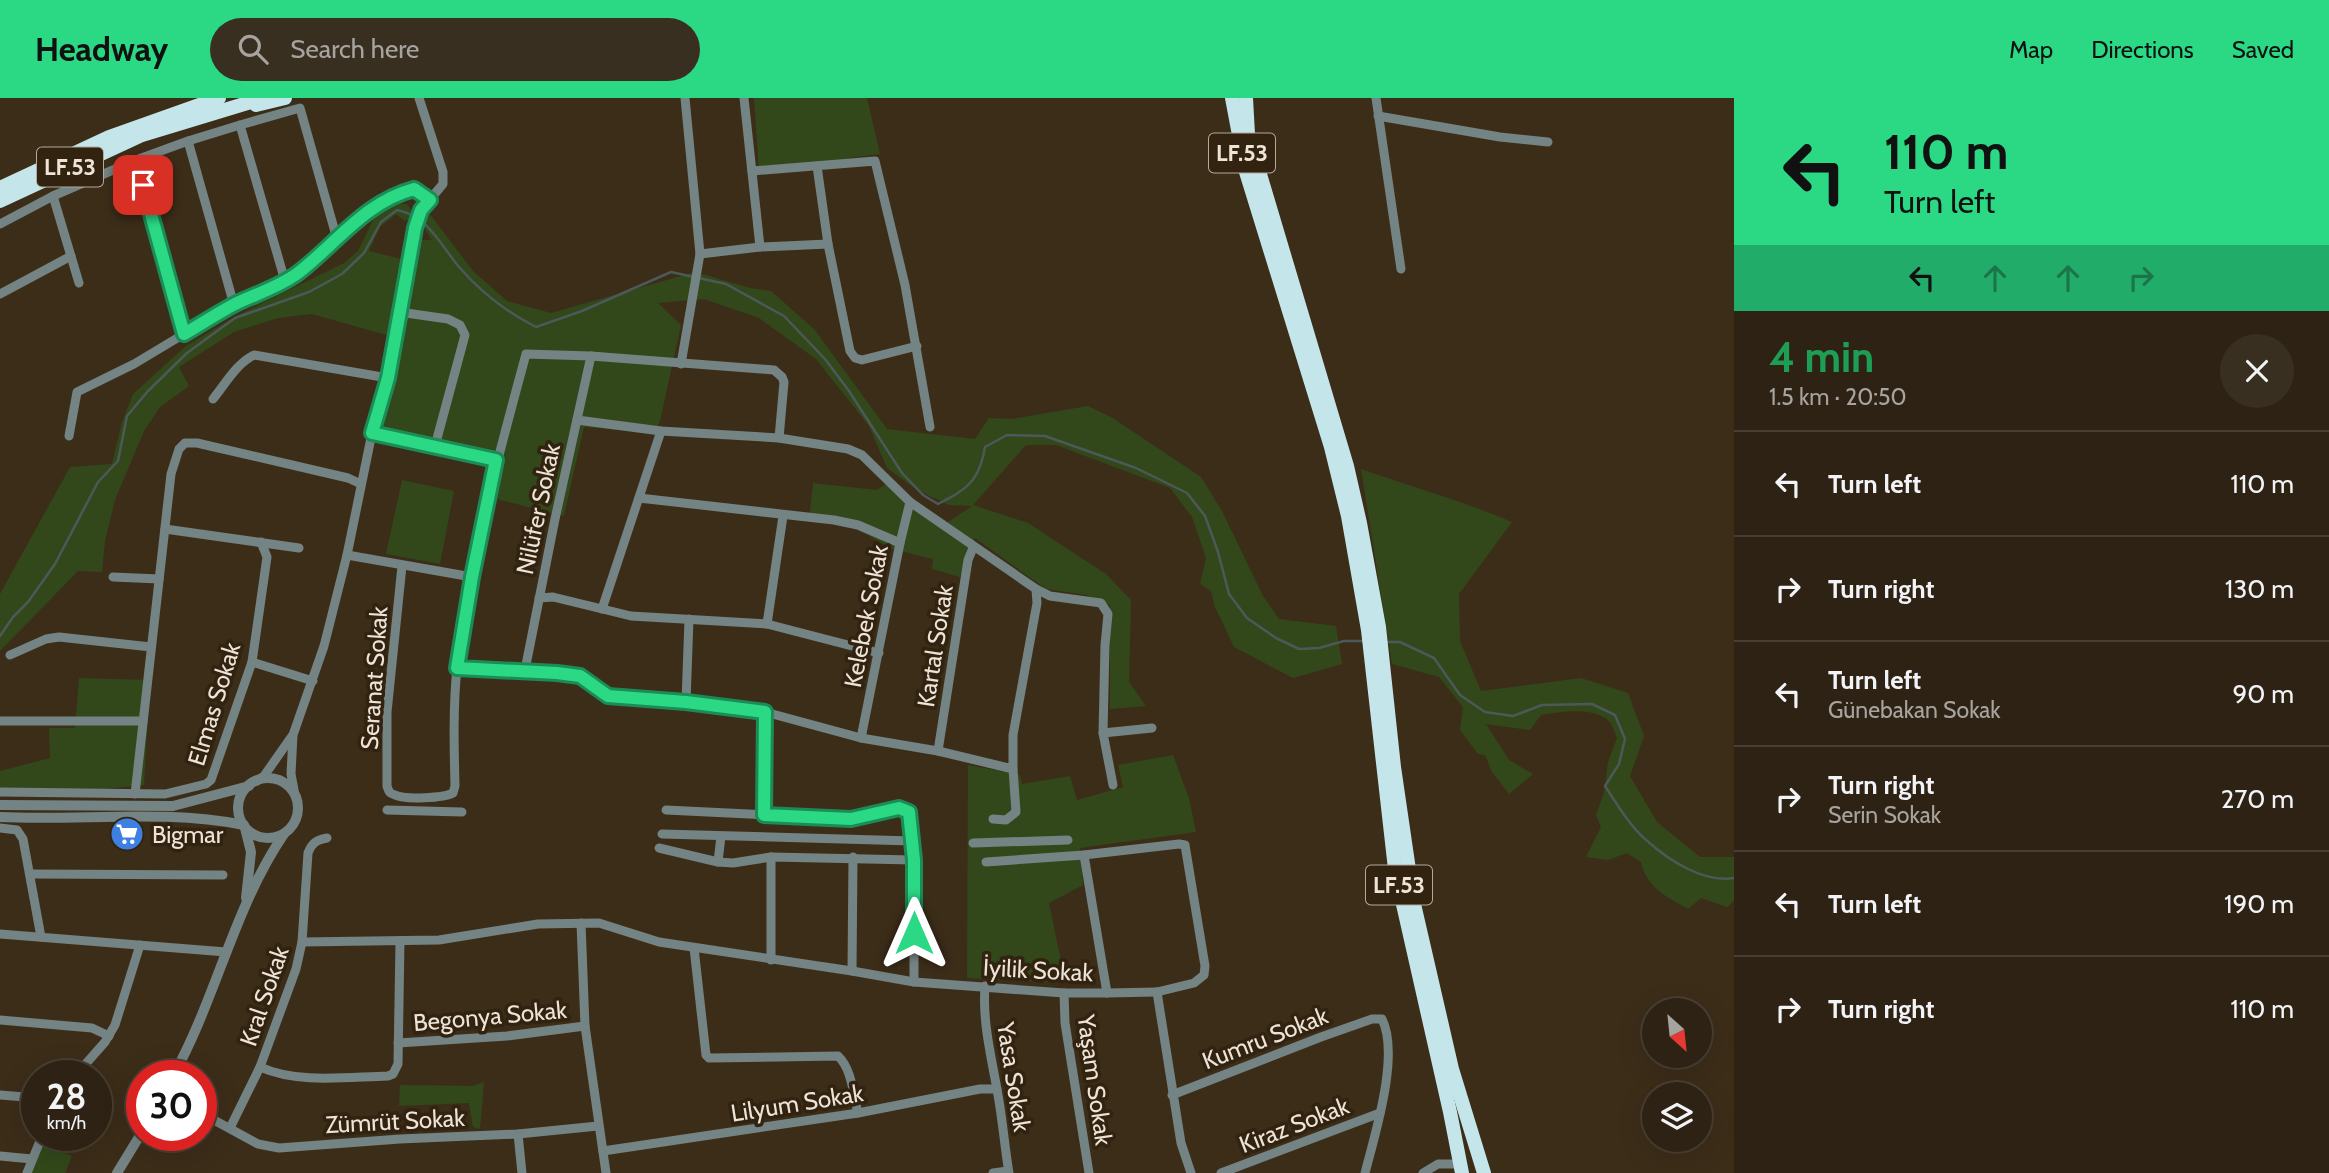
<!DOCTYPE html>
<html lang="en">
<head>
<meta charset="utf-8">
<style>
	body { margin:0; font-family:Cabin,sans-serif; background:#392f21; color:#f1f3f6; height:100vh; display:flex; flex-direction:column; font-size:26px; white-space:nowrap }
	* { box-sizing:border-box; margin:0 }
	p { font-size:23px; color:#a7a4a0 }
	.icon { flex:none; width:38px; height:38px; fill:none; stroke:currentColor; stroke-width:2; stroke-linecap:round; stroke-linejoin:round }
	.map { position:relative; flex:1; overflow:hidden }
	.sheet { display:flex; flex-direction:column; background:#2d2213; width:595px }
	.sheet>* { flex:none }
	.banner { background:#2bd884; color:#111; overflow:hidden }
	.needle { width:46px; rotate:153deg }
	.fabs { position:absolute; left:1642px; top:900px; display:grid; gap:14px }
	.fabs a { display:grid; place-items:center; width:70px; height:70px; border-radius:50%; background:#2d2213; box-shadow:0 7px 28px #0002,0 0 0 2px #483f33; font-size:35px }
	.speed { position:absolute; left:21px; top:962px; display:flex; gap:14px; font-size:35px; font-weight:700; text-align:center }
	.speed>* { display:grid; place-content:center; width:91px; height:91px; border-radius:50%; background:#2d2213; box-shadow:0 7px 28px #0002,0 0 0 2px #483f33; line-height:1 }
	.speed small { font-size:18px; font-weight:400 }
	.speed .limit { border:10px solid #d22; background:#fff; color:#111 }
	.pin { position:absolute; display:grid; place-items:center; width:60px; height:60px; color:#fff; margin:-30px; border-radius:14px; box-shadow:0 4px 10px #0006 }
	.me { position:absolute; width:77px; margin:-38px; rotate:0deg; stroke-linejoin:round; filter:drop-shadow(0 0 5px #0008) }
	.turn { display:flex; align-items:center; gap:24px; height:147px; padding:0 35px; font-size:32px }
	.turn .icon { width:91px; height:91px; stroke-width:2.5 }
	.turn b { display:block; font-size:49px; line-height:60px }
	.lanes { display:flex; align-items:center; height:66px; padding:0 35px; background:#0003; justify-content:center; gap:35px; direction:ltr }
	.lanes .off { opacity:.35 }
	.round { display:grid; place-items:center; flex:none; width:74px; height:74px; border-radius:37px; background:#392f21 }
	.head { display:flex; align-items:center; justify-content:space-between; height:119px; padding:0 35px }
	h1 { font-size:42px; font-weight:700; line-height:52px; color:#1e9e55 }
	ul { padding:0; list-style:none }
	li { display:flex; align-items:center; gap:21px; height:105px; padding:0 35px; border-top:2px solid #483f33 }
	li div { flex:1 }
	li b { display:block; font-size:26px }
	li em { font-style:normal }
	header { display:flex; align-items:center; gap:42px; box-sizing:border-box; height:98px; padding:0 35px; background:#2bd884; color:#111 }
	header strong { font-size:33px }
	nav { display:flex; gap:38px; margin-inline-start:auto; font-size:24px }
	.search { width:490px; height:63px; background:#392f21; display:flex; align-items:center; gap:18px; box-sizing:border-box; padding:0 24px; border-radius:38px; color:#a7a4a0; font-size:26px }
	main { display:flex; flex:1; min-height:0 }
	.map>svg:first-child { display:block }
	.green { fill:#32481a; fill-rule:evenodd }
	.lines { fill:none; stroke-linecap:round; stroke-linejoin:round }
	.stream { stroke:#4b5958; stroke-width:2.5 }
	.minor { stroke:#748384; stroke-width:9 }
	.tertiary { stroke:#748384; stroke-width:10 }
	.trunk { stroke:#c4e6ea; stroke-width:14 }
	.route-casing { stroke:#1c8c56; stroke-width:18 }
	.route { stroke:#2bd884; stroke-width:12 }
	.labels { text-anchor:middle; dominant-baseline:central; stroke-width:7; stroke-linejoin:round; paint-order:stroke }
	.shield { fill:#322310; stroke:#b5a99b; stroke-width:2 }
	.shield-label { font-size:23px; font-weight:bold; fill:#ede3d7 }
	.street-label { font-size:24px; fill:#ede3d7; stroke:#322310 }
	.poi-label { font-size:24px; fill:#ede3d7; stroke:#322310; text-anchor:start }
</style>
</head>
<body>
<header>
<strong>Headway</strong>
<div class="search"><svg class="icon" aria-label="search" viewBox="0 0 24 24"><circle cx="10" cy="10" r="6"/><path d="M15 15l6 6"/></svg>Search here</div>
<nav><a>Map</a><a>Directions</a><a>Saved</a></nav>
</header>
<main>
<div class="map">
<svg width="1734" height="1075" viewBox="0 0 1734 1075">
	<rect width="100%" height="100%" fill="#3c2d19"/>
	<g class="green">
		<polygon points="754,0 867,0 880,56 759,72"/>
		<path d="M396 106H407L414 116 427 121 429 115 473 173 507 203 551 215 695 174 750 190 771 193 814 231 887 331 975 341 989 320 1012 321 1088 308 1111 319 1201 379 1222 413 1263 498 1279 521 1336 528 1342 566 1293 580 1234 549 1215 509 1211 493 1200 486 1206 460 1192 419 1170 390 1056 347H1026L973 407 1028 425 1106 476 1131 502 1129 584 1146 608 1110 611V507L1086 497 1046 491 975 440 960 479 932 471 933 461 892 451 854 429 809 423 813 385 877 392 889 384 945 426 972 408 949 407 917 392 887 370 869 328 816 261 759 220 704 201 658 205 681 227 660 323 654 335 584 329 564 418 489 399 499 370 383 343V328L404 242 312 216 278 220 234 234 179 269 189 288 160 309 144 333 115 402 105 443 102 474 78 473 0 553V496L70 369 112 366 122 324 133 296 186 248 236 218 344 165 358 153 374 120 383 112ZM396 116 405 123 410 122 424 130 432 142H419L401 161 369 153 380 129Z"/>
		<path d="M1361 371C1411 389 1463 403 1512 424L1459 496 1460 543 1481 593 1581 580 1628 595 1644 638 1630 678 1657 724 1700 759H1734V803L1727 809 1701 800 1688 811C1667 799 1646 789 1641 764L1627 755 1608 762 1586 759 1601 729 1596 717 1604 695 1608 664 1617 640C1615 636 1613 628 1610 624 1594 608 1561 614 1541 617L1530 632 1486 626 1509 662 1533 676 1509 696 1492 674 1485 657 1478 656 1460 632 1463 609 1439 579 1392 566Z"/>
		<polygon points="402,382 454,393 440,466 386,456"/>
		<polygon points="79,580 150,582 144,687 95,692 0,690 0,673 50,660 49,630 75,630"/>
		<polygon points="1173,657 1189,700 1196,734 1080,750 1083,787 1049,805 1062,868 1060,885 967,880 968,667 1020,677 1022,686 1070,678 1077,702 1123,689 1118,667"/>
		<polygon points="484,984 480,1031 473,1029 469,1005 399,1008 400,987 473,988"/>
		<polygon points="40,1045 72,1058 65,1075 28,1075"/>
	</g>
	<g class="lines">
		<g class="stream">
			<path d="M0 538 13 519 28 504 55 466 98 384 118 363 127 318 148 293 187 255 235 220 309 194 342 176 364 155 381 124 397 112C428 118 440 146 459 169 480 193 508 215 536 229L582 213 671 174 726 186 784 218 825 261 849 293 902 375 923 397 938 406C967 391 979 384 985 349L1007 337 1045 338 1136 370 1187 395 1205 418 1218 454 1229 496 1247 520 1276 540 1299 551 1319 550 1344 543H1364"/>
			<path d="M1384 544H1400L1434 560 1460 597 1485 614 1513 618 1542 607 1592 606 1615 617 1625 641 1619 666 1605 688C1617 706 1629 727 1645 741 1668 762 1703 785 1734 780"/>
		</g>
		<g class="minor">
			<polyline points="744,0 760,149"/>
			<polyline points="1376,0 1401,171"/>
			<polyline points="1378,18 1500,39 1548,44"/>
			<polyline points="240,27 300,10 337,141"/>
			<path d="M188 43 234 207C255 197 278 189 297 175 337 146 364 104 414 91L430 102"/>
			<polyline points="817,68 828,146 850,253 855,260 862,262 917,248"/>
			<polyline points="752,73 875,63 905,187 930,329"/>
			<polyline points="53,98 79,185"/>
			<polyline points="0,126 53,98 136,62"/>
			<polyline points="700,156 760,149 828,146"/>
			<polyline points="0,196 71,158"/>
			<polyline points="234,207 184,236 136,62 188,43 240,27 285,183"/>
			<polyline points="399,214 448,221 460,227 465,237 435,348"/>
			<polyline points="681,266 700,156 685,0"/>
			<path d="M213 301C226 285 236 266 254 257L388 280"/>
			<polyline points="372,335 496,362"/>
			<polyline points="69,338 77,294 134,266 184,236"/>
			<polyline points="639,400 834,422 858,427 900,445"/>
			<polyline points="165,431 299,450"/>
			<polyline points="347,457 472,479"/>
			<path d="M402 468 387 614V688C389 694 389 695 395 697 405 702 444 700 453 695L455 688C454 649 453 608 457 570 469 464 498 359 526 256L591 258 774 272 782 279 784 284 779 340"/>
			<polyline points="113,479 159,481"/>
			<polyline points="1036,491 1050,498 1101,505 1108,516 1105,547 1103,635 1113,687"/>
			<polyline points="539,500 553,499 631,518 767,526 879,555"/>
			<polyline points="602,511 661,333"/>
			<polyline points="767,526 783,418"/>
			<polyline points="10,557 46,541 59,539 151,549"/>
			<polyline points="252,564 313,583"/>
			<polyline points="457,570 525,572 580,578 608,598 686,604 765,614 861,640 938,653 1013,671 1013,637 1037,505 1036,491 910,404 862,357 848,351 779,340 661,333 577,322"/>
			<polyline points="525,572 555,421 591,258"/>
			<polyline points="686,604 689,521"/>
			<polyline points="0,623 143,623"/>
			<polyline points="1103,635 1152,630"/>
			<polyline points="861,640 900,445 910,404"/>
			<polyline points="938,653 968,462 973,450"/>
			<polyline points="257,683 264,678 292,638"/>
			<polyline points="0,694 165,696 206,686 211,682 252,564 267,459 261,444"/>
			<polyline points="135,696 171,376 179,351 185,345 197,345 348,380 361,386"/>
			<polyline points="295,697 291,676 293,637 324,548 347,457 372,335 388,280 416,130 421,112 443,86 443,74 419,0"/>
			<polyline points="387,712 462,714"/>
			<polyline points="666,712 851,721 899,710 910,714 914,762 914,884"/>
			<polyline points="764,717 765,614"/>
			<polyline points="993,721 1006,722 1016,714 1013,671"/>
			<polyline points="0,730 17,732 23,741 41,839"/>
			<polyline points="662,736 913,743"/>
			<polyline points="721,738 718,764 733,765 771,759 914,762"/>
			<polyline points="973,745 1068,742"/>
			<polyline points="659,750 718,764"/>
			<polyline points="1084,757 1107,895"/>
			<polyline points="30,776 223,777"/>
			<polyline points="581,825 585,928 606,1075"/>
			<polyline points="0,836 226,854"/>
			<polyline points="302,844 439,842 538,826 599,825 659,844 852,873 914,884 1064,895 1107,895 1157,894 1194,885 1204,877 1205,868 1185,747 1179,746 1084,757 986,764"/>
			<path d="M694 850 706 957 709 960 838 958C852 971 853 996 858 1015"/>
			<polyline points="771,862 771,759"/>
			<polyline points="852,873 853,759"/>
			<path d="M985 888C982 927 993 965 999 1003 1003 1027 1005 1051 1009 1075"/>
			<polyline points="1157,894 1181,1045 1191,1075"/>
			<polyline points="1064,895 1065,925 1089,1075"/>
			<polyline points="0,922 92,930 109,938"/>
			<polyline points="398,945 507,938 585,928"/>
			<path d="M260 969C298 986 346 979 388 978L393 976 398 966 400 843"/>
			<polyline points="75,978 105,944 115,927 140,847"/>
			<polyline points="0,997 37,1000"/>
			<path d="M1172 997 1321 939 1372 921H1382C1400 957 1375 1036 1365 1075"/>
			<polyline points="201,1015 258,1046 279,1050 400,1041 518,1036 598,1028"/>
			<path d="M230 1030 260 969 296 871 302 844 308 755C312 745 316 742 327 740"/>
			<polyline points="518,1036 522,1075"/>
			<polyline points="603,1053 858,1015 980,991 997,991"/>
			<polyline points="0,1058 32,1061"/>
			<polyline points="27,1075 42,1038"/>
			<polyline points="993,1075 1008,1073"/>
			<polyline points="1221,1075 1380,1015"/>
			<polyline points="1423,1075 1438,1066 1461,1066"/>
		</g>
		<g class="tertiary">
			<circle cx="268" cy="710" r="30"/>
			<polyline points="0,707 173,708 249,688"/>
			<path d="M0 719C81 723 164 711 244 727"/>
			<polyline points="245,730 251,754 246,800"/>
			<path d="M173 978C216 901 234 809 284 736"/>
			<polyline points="117,1075 142,1034"/>
		</g>
		<g class="trunk">
			<polyline points="1232,0 1246,74 1331,349 1348,418 1368,532 1395,771 1450,1014 1462,1075"/>
			<polyline points="1246,0 1248,36 1347,368 1360,425 1379,529 1394,669 1414,806 1452,971 1484,1075"/>
			<polyline points="256,7 285,0"/>
			<polyline points="0,90 109,39 219,0"/>
			<polyline points="0,103 142,37 264,0"/>
		</g>
	</g>
	<g class="lines">
		<defs>
			<path id="route" d="M143 87 184 236C201 226 218 215 235 206 256 196 279 189 298 175 337 145 365 104 414 91L430 102 421 112 415 130 388 280 372 335 496 362 472 479 457 570 557 575 580 578 608 598 686 604 765 614 764 717 851 721 899 710 909 714 914 762V835"/>
		</defs>
		<use href="#route" class="route-casing"/>
		<use href="#route" class="route"/>
	</g>
	<defs>
		<symbol id="supermarket-disc" viewBox="-11 -11 22 22"><circle r="9.5" fill="#3f7fe0" stroke="#322310"/><path d="M-6-5.5h2.5l.6 2H6L4.5 2H-2.5L-4.4-4H-6ZM-1.5 3.2a1.3 1.3 0 1 0 .1 0ZM3 3.2a1.3 1.3 0 1 0 .1 0Z" fill="#fff"/></symbol>
	</defs>
	<g fill-rule="evenodd">
		<use href="#supermarket-disc" x="108" y="717" width="38" height="38"/>
	</g>
	<g class="labels">
		<g class="shield">
			<rect x="1209" y="35.5" width="66" height="39" rx="5"/>
			<rect x="37" y="49.5" width="66" height="39" rx="5"/>
			<rect x="1366" y="767.5" width="66" height="39" rx="5"/>
		</g>
		<g class="shield-label">
			<text x="1242" y="55">LF.53</text>
			<text x="70" y="69">LF.53</text>
			<text x="1399" y="787">LF.53</text>
		</g>
		<g class="street-label">
			<text transform="translate(538 411) rotate(-78)">Nilüfer Sokak</text>
			<text transform="translate(866 518) rotate(-79)">Kelebek Sokak</text>
			<text transform="translate(935 548) rotate(-81)">Kartal Sokak</text>
			<text transform="translate(374 580) rotate(-86)">Seranat Sokak</text>
			<text transform="translate(214 606) rotate(-73)">Elmas Sokak</text>
			<text transform="translate(1038 872) rotate(3)">İyilik Sokak</text>
			<text transform="translate(264 898) rotate(-71)">Kral Sokak</text>
			<text transform="translate(490 918) rotate(-5)">Begonya Sokak</text>
			<text transform="translate(1265 940) rotate(-21)">Kumru Sokak</text>
			<text transform="translate(1014 979) rotate(81)">Yasa Sokak</text>
			<text transform="translate(1095 982) rotate(82)">Yaşam Sokak</text>
			<text transform="translate(797 1005) rotate(-9)">Lilyum Sokak</text>
			<text transform="translate(395 1023) rotate(-3)">Zümrüt Sokak</text>
			<text transform="translate(1294 1027) rotate(-21)">Kiraz Sokak</text>
		</g>
		<g class="poi-label">
			<text x="152" y="736">Bigmar</text>
		</g>
	</g>
</svg>
<div class="fabs">
<a><svg class="needle" viewBox="-14 -14 28 28"><path d="M0-13l5 13h-10z" fill="#e53935"/><path d="M0 13l5-13h-10z" fill="#a7a4a0"/></svg></a>
<a><svg class="icon" aria-label="layers" viewBox="0 0 24 24"><path d="M12 4l9 5-9 5-9-5zM3 14l9 5 9-5"/></svg></a>
</div>
<div class="speed"><div>28<small>km/h</small></div><div class="limit">30</div></div>
<div class="pin" style="left:143px;top:87px;background:#d93025"><svg class="icon" aria-label="arrive" viewBox="0 0 24 24"><path d="M6 21V4h12l-3 4 3 4H6"/></svg></div>
<svg class="me" style="left:914px;top:835px" viewBox="-20 -20 40 40"><path d="M0-17L14 15 0 8-14 15z" fill="#2bd884" stroke="#fff" stroke-width="4"/></svg>
</div>
<section class="sheet">
<div class="banner">
<div class="turn"><svg class="icon" aria-label="left" viewBox="0 0 24 24"><path d="M17 20v-9H6M10 6l-5 5 5 5"/></svg><div><b>110 m</b>Turn left</div></div>
<div class="lanes"><svg class="icon" aria-label="left" viewBox="0 0 24 24"><path d="M17 20v-9H6M10 6l-5 5 5 5"/></svg><svg class="icon off" aria-label="ahead" viewBox="0 0 24 24"><path d="M12 20V5M6 11l6-6 6 6"/></svg><svg class="icon off" aria-label="ahead" viewBox="0 0 24 24"><path d="M12 20V5M6 11l6-6 6 6"/></svg><svg class="icon off" aria-label="right" viewBox="0 0 24 24"><path d="M7 20v-9h11M14 6l5 5-5 5"/></svg></div>
</div>
<div class="head"><div><h1>4 min</h1><p>1.5 km · 20:50</p></div><a class="round"><svg class="icon" aria-label="close" viewBox="0 0 24 24"><path d="M6 6l12 12M18 6L6 18"/></svg></a></div>
<ul>
<li><svg class="icon" aria-label="left" viewBox="0 0 24 24"><path d="M17 20v-9H6M10 6l-5 5 5 5"/></svg><div><b>Turn left</b></div><em>110 m</em></li>
<li><svg class="icon" aria-label="right" viewBox="0 0 24 24"><path d="M7 20v-9h11M14 6l5 5-5 5"/></svg><div><b>Turn right</b></div><em>130 m</em></li>
<li><svg class="icon" aria-label="left" viewBox="0 0 24 24"><path d="M17 20v-9H6M10 6l-5 5 5 5"/></svg><div><b>Turn left</b><p>Günebakan Sokak</p></div><em>90 m</em></li>
<li><svg class="icon" aria-label="right" viewBox="0 0 24 24"><path d="M7 20v-9h11M14 6l5 5-5 5"/></svg><div><b>Turn right</b><p>Serin Sokak</p></div><em>270 m</em></li>
<li><svg class="icon" aria-label="left" viewBox="0 0 24 24"><path d="M17 20v-9H6M10 6l-5 5 5 5"/></svg><div><b>Turn left</b></div><em>190 m</em></li>
<li><svg class="icon" aria-label="right" viewBox="0 0 24 24"><path d="M7 20v-9h11M14 6l5 5-5 5"/></svg><div><b>Turn right</b></div><em>110 m</em></li>
</ul>
</section>
</main>
</body>
</html>
